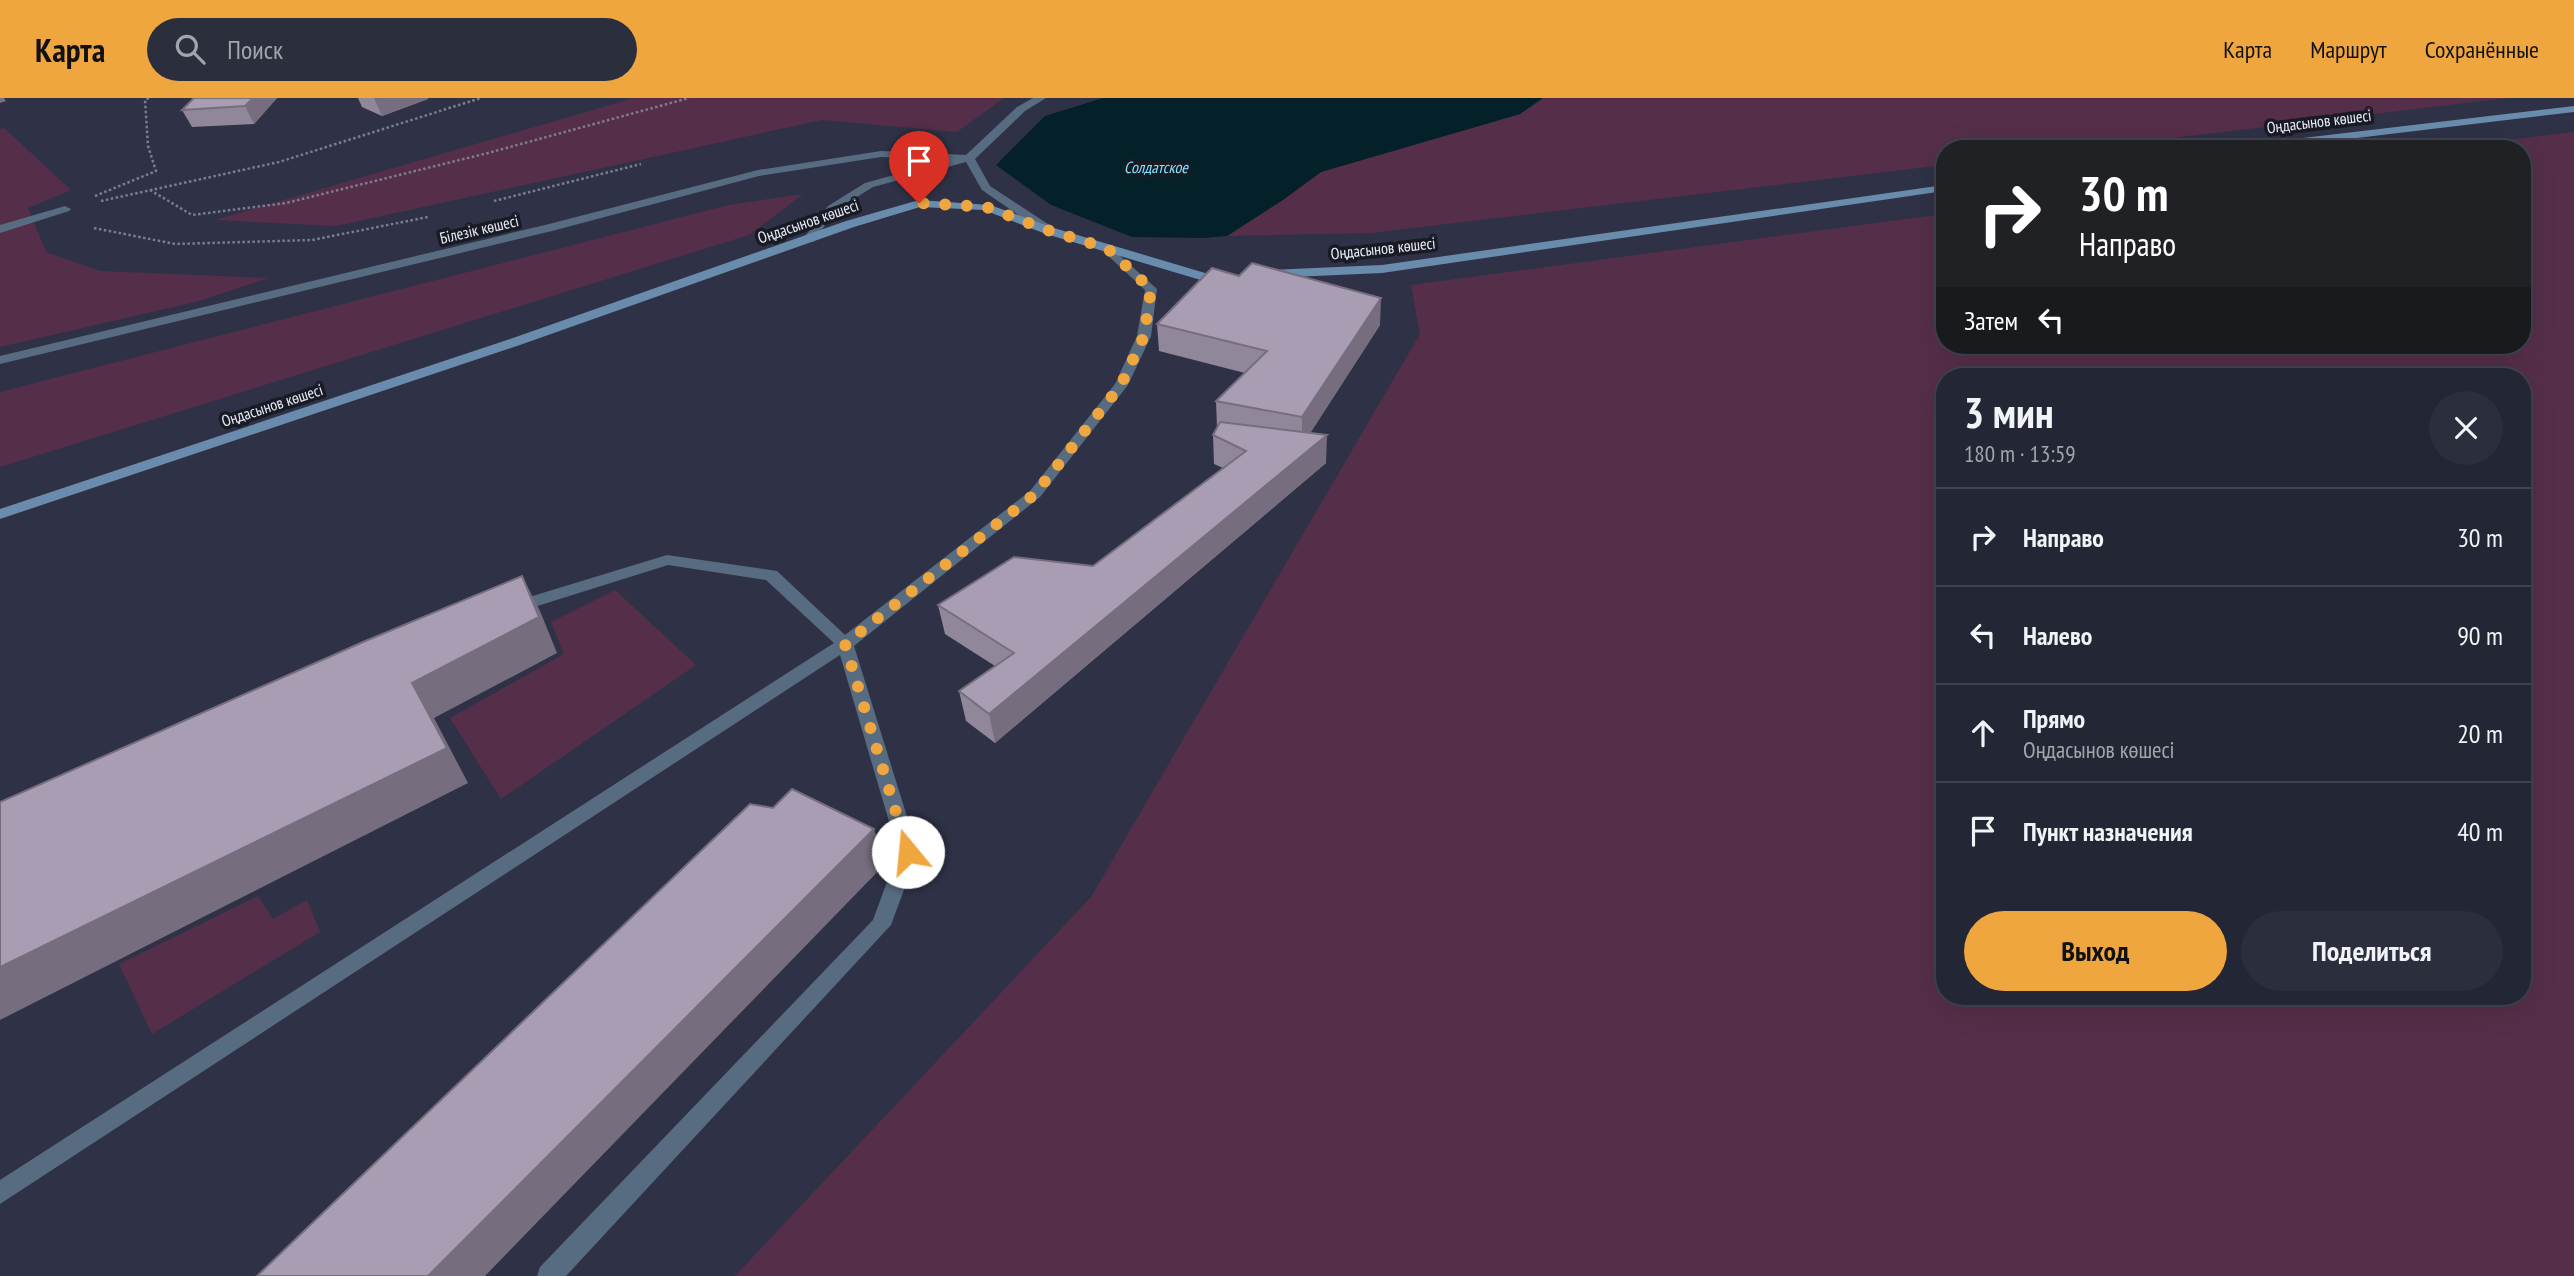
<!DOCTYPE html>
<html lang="ru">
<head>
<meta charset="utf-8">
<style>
	body { margin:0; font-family:"PT Sans Narrow",sans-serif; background:#2b2e3c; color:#f1f3f6; height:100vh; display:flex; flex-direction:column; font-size:26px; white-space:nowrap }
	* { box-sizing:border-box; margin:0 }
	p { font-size:23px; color:#a3a5ac }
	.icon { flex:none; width:38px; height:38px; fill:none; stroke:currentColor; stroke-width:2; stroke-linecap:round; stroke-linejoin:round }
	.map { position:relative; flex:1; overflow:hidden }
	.sheet { position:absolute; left:1936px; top:270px; width:595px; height:637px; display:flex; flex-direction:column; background:#232634; border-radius:28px; box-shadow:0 7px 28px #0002,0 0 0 2px #40434f }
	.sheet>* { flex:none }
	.guide { position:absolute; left:1936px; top:42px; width:595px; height:214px; border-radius:28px; box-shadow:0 7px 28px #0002,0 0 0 2px #40434f; background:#202124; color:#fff; overflow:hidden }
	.pin { position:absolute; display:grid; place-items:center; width:60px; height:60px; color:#fff; margin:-72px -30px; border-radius:50% 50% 50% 0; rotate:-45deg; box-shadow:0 0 7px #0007 }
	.pin .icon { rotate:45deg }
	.me { position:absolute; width:77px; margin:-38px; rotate:343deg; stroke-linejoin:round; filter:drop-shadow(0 0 5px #0008) }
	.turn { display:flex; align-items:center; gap:24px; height:147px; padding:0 28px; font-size:32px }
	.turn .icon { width:91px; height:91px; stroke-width:2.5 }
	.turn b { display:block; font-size:49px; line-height:60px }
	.then { display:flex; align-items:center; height:66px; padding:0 28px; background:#0003; gap:14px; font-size:26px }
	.round { display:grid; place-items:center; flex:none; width:74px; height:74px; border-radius:37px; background:#2b2e3c }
	.summary { display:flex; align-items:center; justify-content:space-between; height:119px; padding:0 28px }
	h1 { font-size:42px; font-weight:700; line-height:52px }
	.cta { display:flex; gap:14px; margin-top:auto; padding:14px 28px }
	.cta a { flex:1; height:80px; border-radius:42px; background:#f0a63f; color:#111; font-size:28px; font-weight:700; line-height:80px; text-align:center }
	.cta a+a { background:#2b2e3c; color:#f1f3f6 }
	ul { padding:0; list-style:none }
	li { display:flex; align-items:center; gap:21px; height:98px; padding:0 28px; border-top:2px solid #40434f }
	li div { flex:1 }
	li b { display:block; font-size:26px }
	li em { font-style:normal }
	header { display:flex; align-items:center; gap:42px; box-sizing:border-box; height:98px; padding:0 35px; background:#f0a63f; color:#111 }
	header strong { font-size:33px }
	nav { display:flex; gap:38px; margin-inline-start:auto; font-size:24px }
	.search { width:490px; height:63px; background:#2b2e3c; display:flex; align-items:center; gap:18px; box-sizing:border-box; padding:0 24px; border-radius:38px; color:#a3a5ac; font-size:26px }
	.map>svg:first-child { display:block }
	.green { fill:#552f49; fill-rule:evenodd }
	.water { fill:#042129 }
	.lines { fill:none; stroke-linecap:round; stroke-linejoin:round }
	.path { stroke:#7b7e8f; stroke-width:2.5; stroke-dasharray:2.5 2.5; stroke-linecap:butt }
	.street { fill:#576c81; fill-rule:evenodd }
	.secondary { fill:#698cad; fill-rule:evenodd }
	.wall { fill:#91879b }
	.shaded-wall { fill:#766e7e }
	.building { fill:#a99db4; stroke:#766e7e; stroke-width:2 }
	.route { stroke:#f0a63f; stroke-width:12; stroke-dasharray:0 21.6 }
	.labels { text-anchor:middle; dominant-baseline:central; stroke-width:7; stroke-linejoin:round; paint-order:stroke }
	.far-street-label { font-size:16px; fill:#eaecf9; stroke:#191b24 }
	.far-water-label { font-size:16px; font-style:italic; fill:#83e4ff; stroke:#191b24 }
</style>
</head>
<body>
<header>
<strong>Карта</strong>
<div class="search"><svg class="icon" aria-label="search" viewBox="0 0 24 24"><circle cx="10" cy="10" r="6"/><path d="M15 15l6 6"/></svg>Поиск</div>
<nav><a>Карта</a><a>Маршрут</a><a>Сохранённые</a></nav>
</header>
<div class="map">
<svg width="2574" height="1178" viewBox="0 0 2574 1178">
	<rect width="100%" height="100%" fill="#2f3246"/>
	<g class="green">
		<polygon points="634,0 1004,0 957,34 822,22 336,128 215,122"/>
		<polygon points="1543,0 2507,0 2080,51 1944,51 1944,67 1371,135 1227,138 1283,102 1321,74 1520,16"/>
		<polygon points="4,30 71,92 28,110 46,154 100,173 268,180 199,203 0,249 0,31"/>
		<path d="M2574 34V1178H735L1091 799 1420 236 1411 187 1944 116V247H2522V51H2433ZM1944 278H2522V898H1944Z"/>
		<polygon points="803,96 749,137 0,369 0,294 729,107"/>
		<polygon points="615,492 696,567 501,701 450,620 564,556 551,524"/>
		<polygon points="258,798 273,821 307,802 320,834 152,936 119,866"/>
	</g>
	<polygon class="water" points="1103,0 1543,0 1520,16 1321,74 1283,102 1227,138 1203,140 1132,139 1051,107 996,67 1045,18"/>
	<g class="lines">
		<g class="path">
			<polyline points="150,92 192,117 286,105 488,55 689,0"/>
			<polyline points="95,98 156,73 148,48 145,2 149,0"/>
			<polyline points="101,103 279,64 481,0"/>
			<polyline points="494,103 641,66"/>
			<polyline points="94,130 175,146 312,142 428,119"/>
		</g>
		<g class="street">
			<polygon points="1033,0 1046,0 1025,13 975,61 990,88 1054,130 1054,136 1046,136 982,92 966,64 873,89 836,112 813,144 805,144 803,141 828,108 865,85 948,62 881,59 759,78 552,133 0,266 0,258 549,126 758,72 881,53 966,57 1017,9"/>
			<polygon points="65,108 71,111 69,113 0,135 0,127"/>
			<polygon points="1107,146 1157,191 1151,238 1128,287 1040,399 854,548 918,754 891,827 566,1178 537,1178 540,1169 873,822 898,754 840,557 0,1106 0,1082 834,545 766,482 668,467 512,516 504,510 506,506 667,457 777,473 845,537 1030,393 1115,286 1137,238 1145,192 1103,153 1101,150"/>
		</g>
		<g class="secondary">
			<polygon points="2574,8 2574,14 2265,51 2230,51 2235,48"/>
			<polygon points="1944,87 1944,93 1382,175 1268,180 1262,176 1268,172 1382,167"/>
			<polygon points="919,102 990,107 1054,130 1205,175 1226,174 1232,178 1226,182 1204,183 1046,136 984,112 920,109 854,129 517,248 0,421 0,411 507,242 846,123"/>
		</g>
	</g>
	<g class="wall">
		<polygon points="194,0 277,0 254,26 192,29 182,12"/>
		<polygon points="358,0 428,0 428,1 382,18 362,9"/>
		<polygon points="1157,226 1380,227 1310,335 1326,365 995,645 966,623 959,593 995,568 945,536 938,507 1093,468 1223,370 1214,366 1213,337 1217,329 1216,303 1245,275 1159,253"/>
	</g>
	<g class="shaded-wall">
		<polygon points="0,0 4,0 6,3 0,5"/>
		<polygon points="253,0 277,0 254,26 245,8"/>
		<polygon points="374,0 428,0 428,1 382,18"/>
		<polygon points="1381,200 1380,227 1302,348 1302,319"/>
		<polygon points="1327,337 1326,365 995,645 989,616"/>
		<polygon points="522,478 540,513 557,555 434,620 468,685 0,922 0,869 412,585"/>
		<polygon points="874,731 885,766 485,1178 428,1178"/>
	</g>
	<g class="building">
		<polygon points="194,0 253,0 245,8 182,12"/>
		<polygon points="1252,165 1381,200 1302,319 1216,303 1267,253 1157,226 1212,170 1239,178"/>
		<polygon points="1220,324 1327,337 989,616 959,593 1014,555 938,507 1014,459 1093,468 1246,353 1213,337"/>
		<polygon points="522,478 539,519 412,585 447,650 0,869 0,704 363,544"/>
		<polygon points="792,691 874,731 428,1178 257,1178 750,706 773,710"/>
	</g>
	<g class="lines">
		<polyline class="route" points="908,754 845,546 1035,396 1121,287 1144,238 1151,191 1107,150 1050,133 986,109 919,105"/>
	</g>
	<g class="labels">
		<g class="far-street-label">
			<text transform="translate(2319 23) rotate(-7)">Оңдасынов көшесі</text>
			<text transform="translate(808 123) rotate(-19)">Оңдасынов көшесі</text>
			<text transform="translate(479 131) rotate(-13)">Білезік көшесі</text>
			<text transform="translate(1383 150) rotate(-6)">Оңдасынов көшесі</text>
			<text transform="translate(272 307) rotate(-18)">Оңдасынов көшесі</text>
		</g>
		<g class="far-water-label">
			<text x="1156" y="69">Солдатское</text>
		</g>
	</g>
</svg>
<div class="pin" style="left:919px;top:105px;background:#d93025"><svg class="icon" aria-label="arrive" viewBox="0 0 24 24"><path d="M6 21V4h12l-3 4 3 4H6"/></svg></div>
<svg class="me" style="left:908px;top:754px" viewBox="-20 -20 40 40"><circle r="19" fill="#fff"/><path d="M0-13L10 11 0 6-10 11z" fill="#f0a63f"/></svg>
<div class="guide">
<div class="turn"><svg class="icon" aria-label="right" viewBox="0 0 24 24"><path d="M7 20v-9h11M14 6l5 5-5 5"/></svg><div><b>30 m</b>Направо</div></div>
<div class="then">Затем<svg class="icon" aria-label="left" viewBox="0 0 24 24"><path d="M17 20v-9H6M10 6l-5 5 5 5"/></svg></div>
</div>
<section class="sheet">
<div class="summary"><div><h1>3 мин</h1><p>180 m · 13:59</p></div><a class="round"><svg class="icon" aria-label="close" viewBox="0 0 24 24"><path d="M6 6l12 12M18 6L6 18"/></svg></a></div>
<ul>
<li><svg class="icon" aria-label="right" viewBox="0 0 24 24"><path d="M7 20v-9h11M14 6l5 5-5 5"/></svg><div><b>Направо</b></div><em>30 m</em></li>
<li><svg class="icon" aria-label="left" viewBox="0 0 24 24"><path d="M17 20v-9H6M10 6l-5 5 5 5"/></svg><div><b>Налево</b></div><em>90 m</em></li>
<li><svg class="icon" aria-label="ahead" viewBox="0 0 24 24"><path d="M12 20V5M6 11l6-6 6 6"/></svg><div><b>Прямо</b><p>Оңдасынов көшесі</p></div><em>20 m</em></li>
<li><svg class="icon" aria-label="arrive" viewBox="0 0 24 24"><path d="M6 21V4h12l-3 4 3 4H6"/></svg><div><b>Пункт назначения</b></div><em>40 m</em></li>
</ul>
<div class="cta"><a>Выход</a><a>Поделиться</a></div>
</section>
</div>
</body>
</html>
